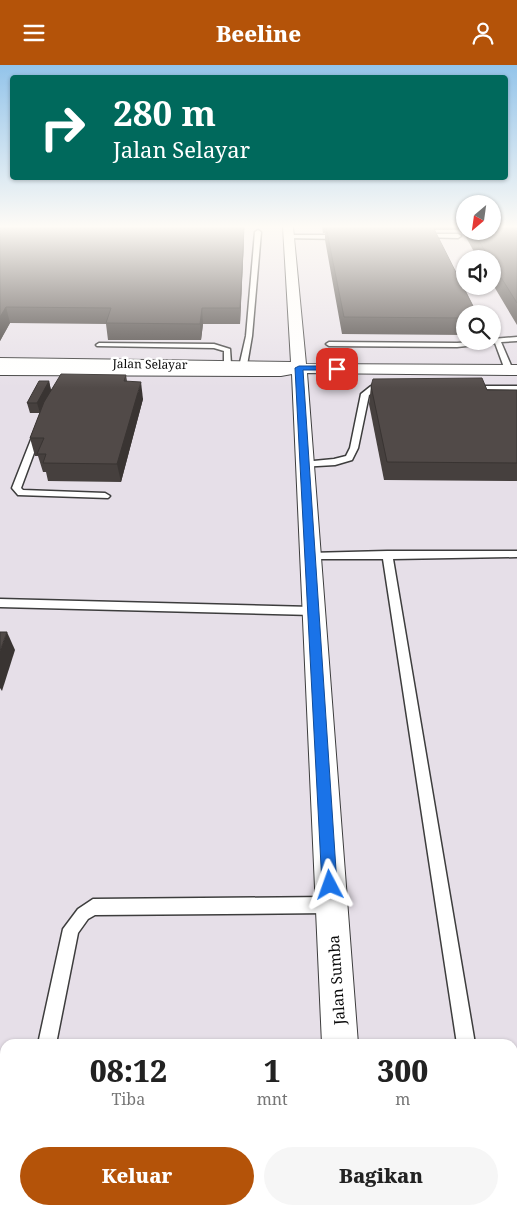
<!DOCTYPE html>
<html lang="id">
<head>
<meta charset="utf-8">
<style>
	body { margin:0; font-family:"Noto Serif",serif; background:#f6f6f6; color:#222; height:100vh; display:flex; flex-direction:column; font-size:19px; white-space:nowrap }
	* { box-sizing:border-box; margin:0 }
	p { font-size:16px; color:#767676 }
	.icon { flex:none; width:28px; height:28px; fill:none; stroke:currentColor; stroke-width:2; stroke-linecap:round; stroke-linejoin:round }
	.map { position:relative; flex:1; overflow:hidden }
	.panel { position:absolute; left:0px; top:974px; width:518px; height:176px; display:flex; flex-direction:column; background:#fff; border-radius:15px 15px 0 0; box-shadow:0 1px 4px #0004 }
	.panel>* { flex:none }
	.hud { position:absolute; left:10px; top:10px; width:498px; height:105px; border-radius:5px; box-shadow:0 1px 4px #0004; background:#00695c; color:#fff; overflow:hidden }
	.needle { width:32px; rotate:209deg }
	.tools { position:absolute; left:456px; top:130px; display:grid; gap:10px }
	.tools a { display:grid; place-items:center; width:45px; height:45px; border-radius:50%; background:#fff; box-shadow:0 1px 4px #0004; font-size:25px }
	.pin { position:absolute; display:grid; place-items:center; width:42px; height:42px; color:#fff; margin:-21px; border-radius:10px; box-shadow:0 2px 8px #0006 }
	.me { position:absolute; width:55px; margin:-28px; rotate:356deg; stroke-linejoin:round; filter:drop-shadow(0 0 4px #0008) }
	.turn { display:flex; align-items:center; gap:18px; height:105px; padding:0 20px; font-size:22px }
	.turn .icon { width:65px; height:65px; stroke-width:2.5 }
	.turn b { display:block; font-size:35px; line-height:42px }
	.eta { display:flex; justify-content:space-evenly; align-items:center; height:85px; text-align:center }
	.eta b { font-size:30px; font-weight:800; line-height:35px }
	.button { display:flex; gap:10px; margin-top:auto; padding:10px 20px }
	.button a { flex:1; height:58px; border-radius:30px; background:#b45309; color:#fff; font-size:20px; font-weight:800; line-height:58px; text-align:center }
	.button a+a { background:#f6f6f6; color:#222 }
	header { display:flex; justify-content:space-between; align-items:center; height:65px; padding:0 20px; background:#b45309; color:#fff; font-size:22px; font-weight:800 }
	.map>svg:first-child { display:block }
	.industrial { fill:#e6dfe8; fill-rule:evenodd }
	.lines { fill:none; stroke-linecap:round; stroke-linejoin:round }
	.lane-casing { stroke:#3d3d3d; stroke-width:3 }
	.street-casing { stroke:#3d3d3d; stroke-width:2 }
	.lane { fill:#fff; fill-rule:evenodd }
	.street { fill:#fff; fill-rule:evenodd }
	.wall { fill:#46403e }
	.shaded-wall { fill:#393432 }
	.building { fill:#514a48; stroke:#393432 }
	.route { fill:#1a73e8; stroke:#114b97 }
	.labels { text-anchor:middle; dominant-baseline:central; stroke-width:5; stroke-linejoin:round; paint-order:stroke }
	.far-street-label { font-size:12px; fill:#0a0a0a; stroke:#fff }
	.street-label { font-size:15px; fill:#0a0a0a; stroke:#fff }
</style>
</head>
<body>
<header><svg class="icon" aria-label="menu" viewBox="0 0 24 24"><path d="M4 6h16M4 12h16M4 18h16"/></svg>Beeline<svg class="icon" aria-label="person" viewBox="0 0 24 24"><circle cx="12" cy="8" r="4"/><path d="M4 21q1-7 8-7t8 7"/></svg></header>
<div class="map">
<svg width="517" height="1149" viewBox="0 0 517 1149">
	<rect width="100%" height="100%" fill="#fcf7ea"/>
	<path class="industrial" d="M0 162H465V166H492L517 162V1149H0ZM465 194H492V221H465ZM465 249H492V276H465ZM5 979H512V1145H5Z"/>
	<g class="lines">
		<defs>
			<g id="lane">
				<polygon points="258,165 261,167 252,271 246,306 242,308 238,306 246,271 255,167"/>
				<polygon points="423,169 458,169 461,171 458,173 421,172"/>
				<polygon points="289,170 339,170 342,172 339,174 287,173"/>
				<polygon points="517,272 517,276 501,277 513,305 509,307 505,305 495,278 457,282 329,281 326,279 329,277 457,278 492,276 492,274"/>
				<polygon points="99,278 214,279 230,284 231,299 224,301 224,286 214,283 97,281 96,280"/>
				<path d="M371 321H386L390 323C384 327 377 324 369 330L358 383 352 395 335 400 300 402V398L303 397 334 394 346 391 350 383 361 329Z"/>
				<rect x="469" y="321" width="48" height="4"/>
				<polygon points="34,367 41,369 21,423 23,425 105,428 110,431 108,433 18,430 12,423"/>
				<polygon points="387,486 517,486 517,492 393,494 475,979 457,979 383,494 309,494 304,491 309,488"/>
				<polygon points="0,534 312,542 317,546 312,550 0,542"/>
				<polygon points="330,832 335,835 338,840 335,845 330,848 95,850 88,854 78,868 56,979 38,979 63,864 78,844 93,834"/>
				<polygon points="5,1138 5,1145 22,1145 21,1149 1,1149"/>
				<rect x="484" y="1145" width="20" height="4"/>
			</g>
			<g id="street">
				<polygon points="283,162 293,162 306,299 517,300 517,310 307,308 358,979 322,979 292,309 281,311 0,310 0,293 291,297"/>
				<polygon points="329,1145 371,1145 372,1149 330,1149"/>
			</g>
		</defs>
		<use href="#lane" class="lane-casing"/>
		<use href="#street" class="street-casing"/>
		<use href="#lane" class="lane"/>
		<use href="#street" class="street"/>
	</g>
	<g class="wall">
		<polygon points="0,162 244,162 244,175 240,259 203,259 201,275 108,275 106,259 10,258 0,276"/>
		<polygon points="322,162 465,162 465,166 492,166 517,162 517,260 492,218 492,194 478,194 462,165 435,165 465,249 465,270 342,269 325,175 325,168 323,168"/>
		<polygon points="126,310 127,316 143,334 121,417 48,416 46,407 43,407 38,391 35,391 30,373 40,348 30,348 27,338 49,316 51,325"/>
		<polygon points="371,321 517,325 517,416 384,415 369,339"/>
	</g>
	<g class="shaded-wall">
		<polygon points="244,162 244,175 240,259 240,243"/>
		<polygon points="6,242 10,258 0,276 0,252"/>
		<polygon points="202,243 203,259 201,275 200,259"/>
		<polygon points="49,316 51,326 40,348 37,338"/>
		<polygon points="141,317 143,334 121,417 117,399"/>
		<polygon points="7,567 15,585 2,626 0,623 0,586"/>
	</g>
	<g class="building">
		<polygon points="0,162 244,162 240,243 202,243 200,259 106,258 111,243 6,242 0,252"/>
		<polygon points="326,162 433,162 477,249 465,249 465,253 344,252"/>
		<polygon points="492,162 517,162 517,238 492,198 492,194 490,194 473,166 492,166"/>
		<polygon points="61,309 126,310 124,316 141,317 117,399 43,398 46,389 37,389 44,373 30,373 44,337"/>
		<polygon points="482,313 487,325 517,325 517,398 387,397 371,321 373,314"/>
		<polygon points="39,316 49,316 37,338 27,338"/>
		<polygon points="0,567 7,567 0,586"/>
	</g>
	<linearGradient id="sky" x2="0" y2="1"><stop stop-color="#93c4ea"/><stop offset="0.5" stop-color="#fefbf6"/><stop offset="1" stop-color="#fefbf6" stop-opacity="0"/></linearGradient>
	<rect width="517" height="323" fill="url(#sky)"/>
	<polygon class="route" points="337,301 341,304 339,305 303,305 337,820 335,826 330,828 325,826 322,820 295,303 299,301"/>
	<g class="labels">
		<g class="far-street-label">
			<text transform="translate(150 299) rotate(1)">Jalan Selayar</text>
		</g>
		<g class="street-label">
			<text transform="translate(336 915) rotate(-94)">Jalan Sumba</text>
		</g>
	</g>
</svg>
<div class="tools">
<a><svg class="needle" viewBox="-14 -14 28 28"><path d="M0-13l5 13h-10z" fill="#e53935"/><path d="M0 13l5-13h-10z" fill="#767676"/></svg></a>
<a><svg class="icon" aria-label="sound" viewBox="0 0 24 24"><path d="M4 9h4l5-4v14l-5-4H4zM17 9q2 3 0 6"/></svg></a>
<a><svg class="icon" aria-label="search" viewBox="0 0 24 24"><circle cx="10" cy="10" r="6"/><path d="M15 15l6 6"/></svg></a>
</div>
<div class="pin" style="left:337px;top:304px;background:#d93025"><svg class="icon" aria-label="arrive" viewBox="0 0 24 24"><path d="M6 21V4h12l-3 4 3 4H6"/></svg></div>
<svg class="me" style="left:330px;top:820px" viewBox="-20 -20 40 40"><path d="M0-17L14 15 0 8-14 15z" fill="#1a73e8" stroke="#fff" stroke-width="4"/></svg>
<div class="hud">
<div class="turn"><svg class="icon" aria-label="right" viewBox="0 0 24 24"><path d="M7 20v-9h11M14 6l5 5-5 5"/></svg><div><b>280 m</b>Jalan Selayar</div></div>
</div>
<section class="panel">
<div class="eta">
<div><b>08:12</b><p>Tiba</p></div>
<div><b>1</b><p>mnt</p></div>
<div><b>300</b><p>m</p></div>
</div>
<div class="button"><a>Keluar</a><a>Bagikan</a></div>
</section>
</div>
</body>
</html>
